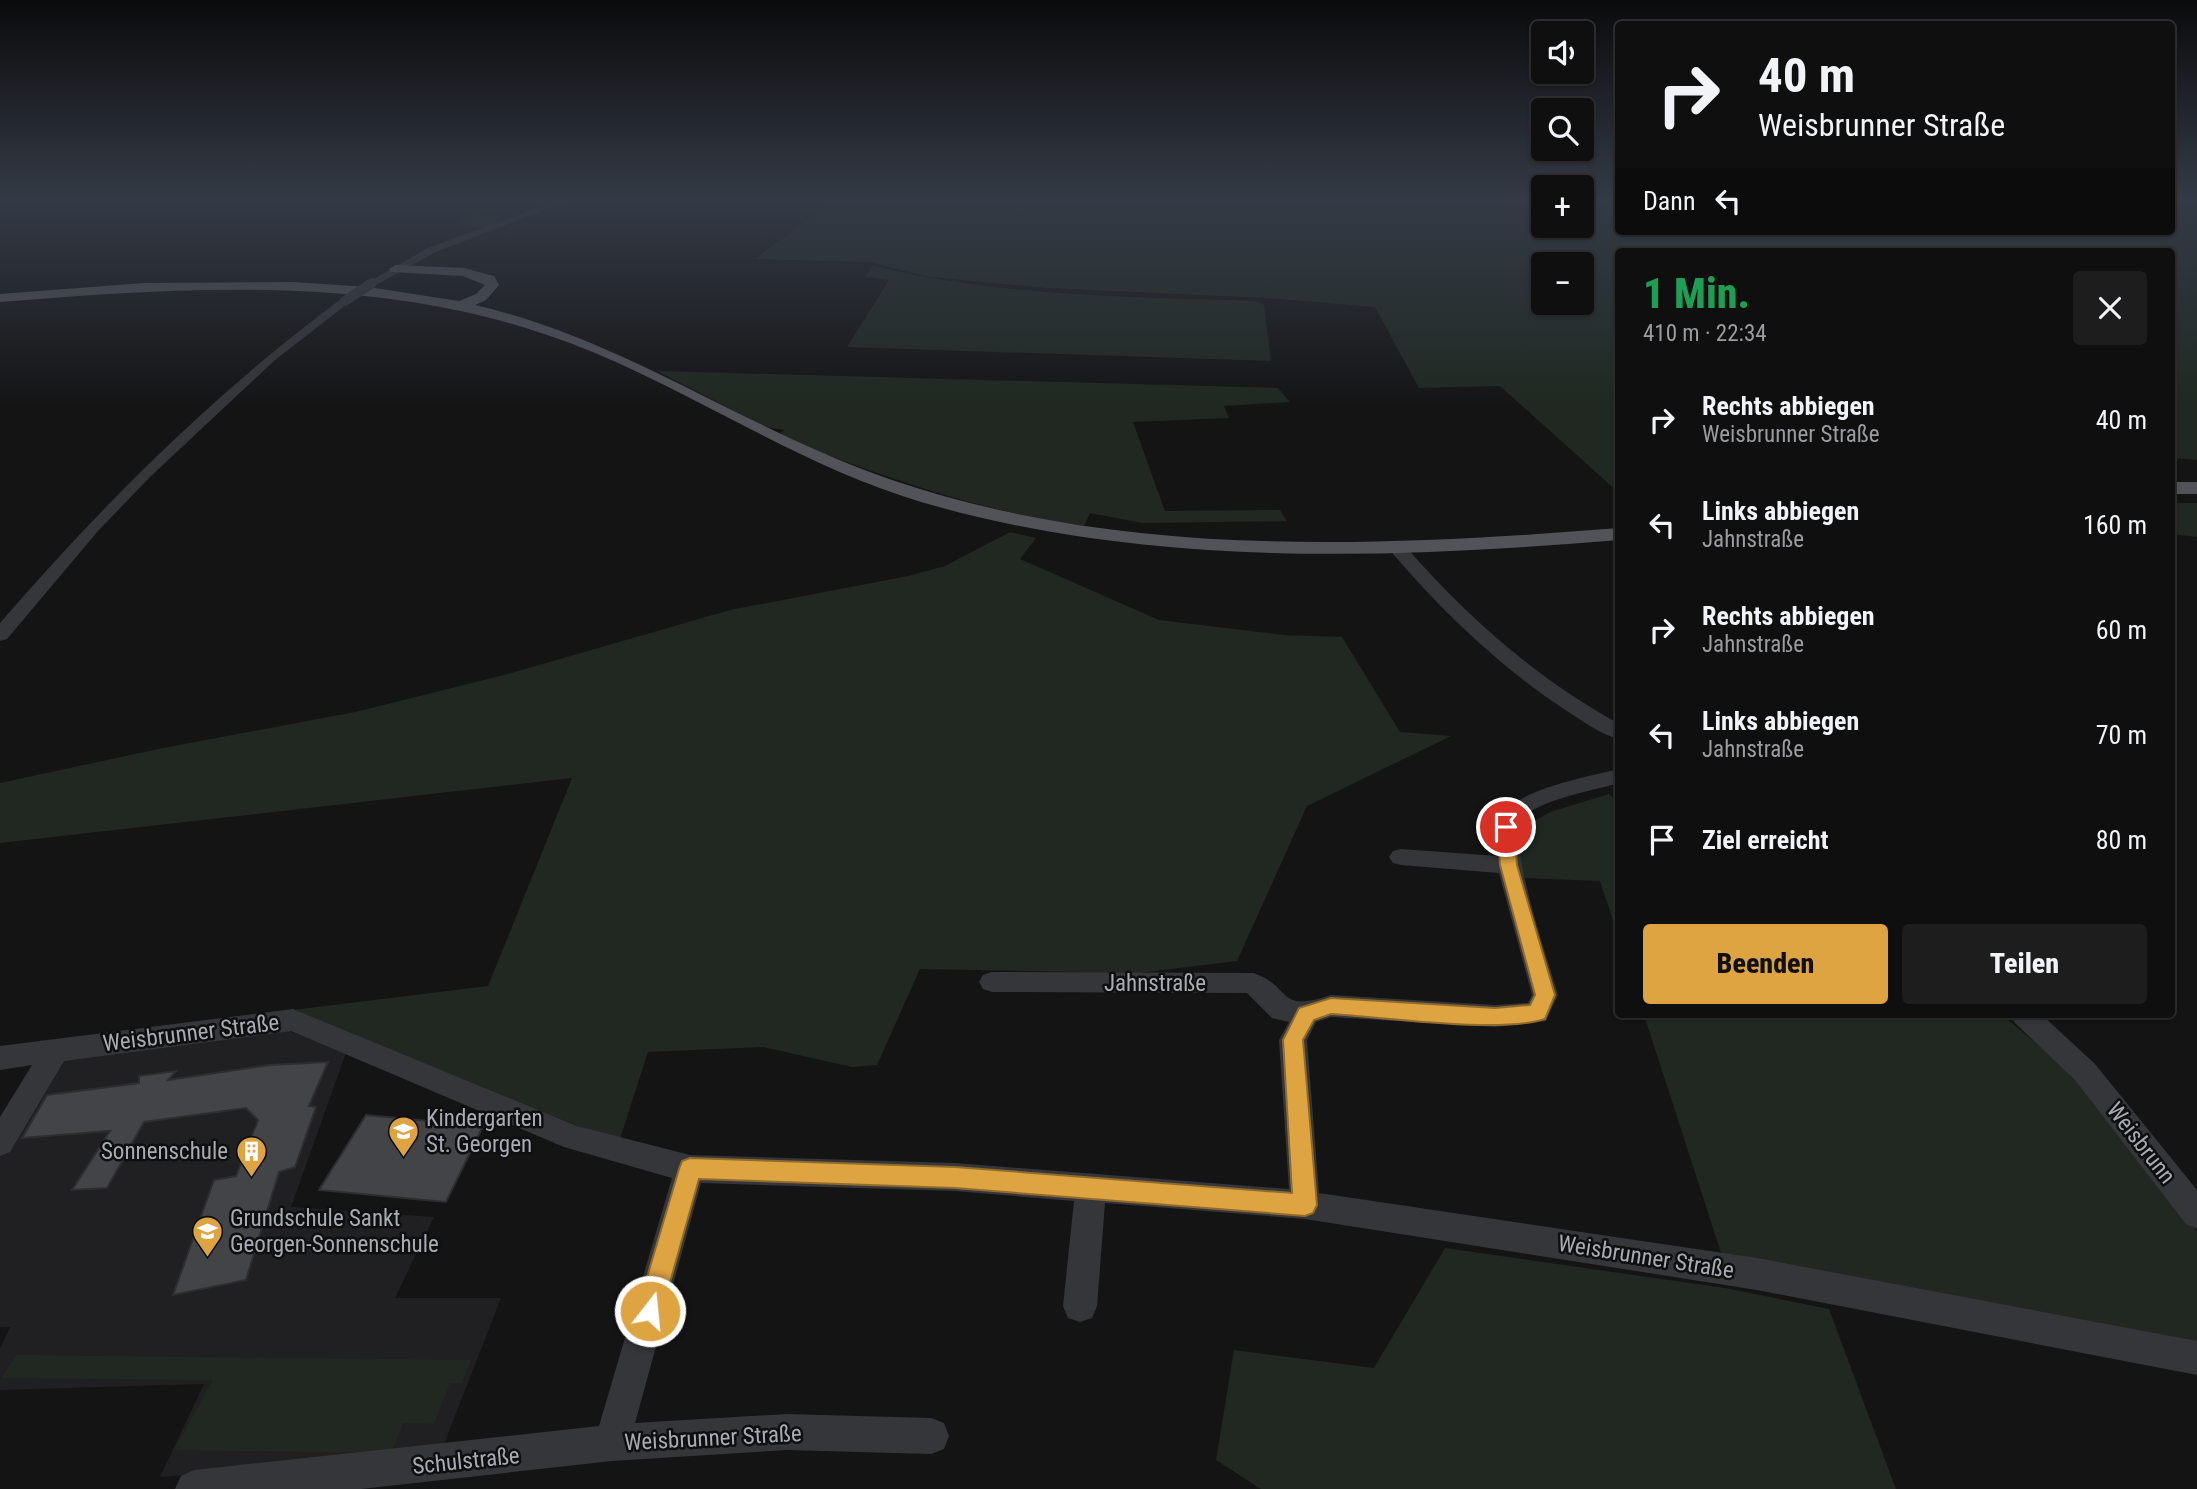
<!DOCTYPE html>
<html lang="de">
<head>
<meta charset="utf-8">
<style>
	body { margin:0; font-family:"Roboto Condensed",sans-serif; background:#1d1d1e; color:#f1f3f6; height:100vh; display:flex; flex-direction:column; font-size:26px; white-space:nowrap }
	* { box-sizing:border-box; margin:0 }
	p { font-size:23px; color:#9b9c9f }
	.icon { flex:none; width:38px; height:38px; fill:none; stroke:currentColor; stroke-width:2; stroke-linecap:round; stroke-linejoin:round }
	.map { position:relative; flex:1; overflow:hidden }
	.sheet { position:absolute; left:1615px; top:248px; width:560px; height:770px; display:flex; flex-direction:column; background:#0f0f10; border-radius:7px; box-shadow:0 2px 5px #0004,0 0 0 2px #2f2f30 }
	.sheet>* { flex:none }
	.guide { position:absolute; left:1615px; top:21px; width:560px; height:214px; border-radius:7px; box-shadow:0 2px 5px #0004,0 0 0 2px #2f2f30; background:#0f0f10; color:#f1f3f6; overflow:hidden }
	.fabs { position:absolute; left:1531px; top:21px; display:grid; gap:14px }
	.fabs a { display:grid; place-items:center; width:63px; height:63px; border-radius:7px; background:#0f0f10; box-shadow:0 2px 5px #0004,0 0 0 2px #2f2f30; font-size:35px }
	.pin { position:absolute; display:grid; place-items:center; width:60px; height:60px; color:#fff; margin:-30px; border:4px solid #fff; border-radius:50%; box-shadow:0 2px 7px #0007 }
	.me { position:absolute; width:77px; margin:-38px; rotate:16deg; stroke-linejoin:round; filter:drop-shadow(0 0 5px #0008) }
	.turn { display:flex; align-items:center; gap:24px; height:147px; padding:0 28px; font-size:32px }
	.turn .icon { width:91px; height:91px; stroke-width:2.5 }
	.turn b { display:block; font-size:49px; line-height:60px }
	.then { display:flex; align-items:center; height:66px; padding:0 28px; background:#0003; gap:14px; font-size:26px }
	.round { display:grid; place-items:center; flex:none; width:74px; height:74px; border-radius:7px; background:#1d1d1e }
	.head { display:flex; align-items:center; justify-content:space-between; height:119px; padding:0 28px }
	h1 { font-size:42px; font-weight:800; line-height:52px; color:#1e9e55 }
	.action { display:flex; gap:14px; margin-top:auto; padding:14px 28px }
	.action a { flex:1; height:80px; border-radius:7px; background:#dfa442; color:#111; font-size:28px; font-weight:800; line-height:80px; text-align:center }
	.action a+a { background:#1d1d1e; color:#f1f3f6 }
	ul { padding:0; list-style:none }
	li { display:flex; align-items:center; gap:21px; height:105px; padding:0 28px }
	li div { flex:1 }
	li b { display:block; font-size:26px }
	li em { font-style:normal }
	.map>svg:first-child { display:block }
	.built { fill:#202022 }
	.green { fill:#202821; fill-rule:evenodd }
	.building { fill:#434448; stroke:#2e2e31; stroke-width:2 }
	.lines { fill:none; stroke-linecap:round; stroke-linejoin:round }
	.minor { fill:#35363a; fill-rule:evenodd }
	.major { fill:#515359; fill-rule:evenodd }
	.minor-bridge { stroke:#35363a; stroke-width:10 }
	.route { fill:#dfa442; stroke:#916b2b; stroke-width:2 }
	.labels { text-anchor:middle; dominant-baseline:central; stroke-width:5; stroke-linejoin:round; paint-order:stroke }
	.near-street-label { font-size:23px; fill:#a7abb4; stroke:#0f0f10 }
	.near-poi-label { font-size:23px; fill:#a7abb4; stroke:#0f0f10; text-anchor:start }
</style>
</head>
<body>
<div class="map">
<svg width="2197" height="1489" viewBox="0 0 2197 1489">
	<rect width="100%" height="100%" fill="#141415"/>
	<polygon class="built" points="274,1025 346,1053 291,1207 434,1217 395,1298 501,1298 441,1452 160,1477 204,1384 0,1390 0,1349 10,1327 0,1327 0,1156 46,1057"/>
	<g class="green">
		<path d="M835 200H1543L1544 226H1582V200H1619V231H2172V200H2197V460L2172 458V252H1619V493L1500 386 1419 388 1375 307 1266 298 1048 288 929 277 870 262 755 259ZM1544 264H1582V303H1544Z"/>
		<polygon points="475,214 508,217 511,217 487,227 453,227"/>
		<path d="M873 266C998 296 1128 297 1256 301L1264 305 1271 361 847 347 889 280 865 277Z"/>
		<path d="M657 371 1278 388 1290 402 1224 406 1229 418 1133 422 1165 511 1280 510 1287 521 1142 523 1090 513 1084 526C981 511 885 478 789 440L780 433 785 430 766 427Z"/>
		<polygon points="2172,503 2197,503 2197,537 2172,534"/>
		<polygon points="1010,532 1036,538 1020,559 1159,620 1284,635 1342,637 1400,732 1451,736 1307,806 1237,961 1138,973 920,969 877,1065 852,1067 763,1047 648,1052 619,1142 285,1011 488,986 572,778 0,843 0,783 163,748 355,712 508,674 730,610 908,576 945,566"/>
		<polygon points="1609,794 1619,804 1619,938 1600,881 1525,878 1511,835 1550,812"/>
		<polygon points="1644,1015 2002,1015 2049,1054 2098,1102 2197,1232 2197,1353 1725,1265"/>
		<polygon points="1445,1248 1725,1288 1829,1309 1896,1489 1261,1489 1216,1460 1234,1350 1374,1368"/>
		<polygon points="17,1355 471,1360 462,1383 450,1383 434,1424 403,1423 391,1453 174,1450 213,1380 1,1378"/>
	</g>
	<g class="building">
		<polygon points="328,1062 309,1106 316,1107 295,1167 279,1172 246,1280 173,1295 214,1180 236,1176 258,1120 246,1108 144,1122 107,1188 72,1190 110,1131 22,1138 47,1095 139,1083 139,1076 176,1071 168,1080 270,1065"/>
		<polygon points="366,1115 483,1126 446,1202 319,1190"/>
	</g>
	<g class="lines">
		<g class="minor">
			<polygon points="558,200 570,200 436,252 376,285 367,283 428,248"/>
			<path d="M341 299 351 301 275 360 150 477 98 531 7 639 0 641V623C106 501 211 396 341 299Z"/>
			<path d="M1399 545 1405 546C1467 617 1536 678 1619 724V739C1601 735 1583 721 1567 711 1501 668 1445 614 1393 554L1391 550 1393 546Z"/>
			<path d="M1619 769V783C1595 790 1538 800 1523 818 1505 839 1550 965 1558 995L1546 1021 1495 1027 1331 1017 1316 1022 1307 1040 1319 1193 1757 1258 2197 1341V1375L1757 1290 1305 1219 1105 1203 1097 1306 1092 1318 1080 1322 1068 1318 1063 1306 1074 1201 955 1191 701 1183 635 1423 786 1414 931 1418 944 1423 949 1436 944 1449 931 1454 786 1450 612 1461 361 1489H175L181 1476 194 1470 599 1426 672 1178 564 1147 291 1031 64 1061 10 1152 0 1156V1117L32 1065 0 1070V1046L293 1009 577 1126 690 1155 955 1163 1289 1189 1279 1040 1289 1022 1272 1018 1247 993 992 992 983 989 979 982 983 975 992 972 1253 973C1293 986 1275 1014 1331 995L1495 1005 1528 1003 1532 995 1499 873 1401 865 1393 863 1389 857 1393 851 1401 849 1497 856C1496 847 1493 836 1495 828 1501 791 1588 777 1619 769Z"/>
			<polygon points="2011,1015 2042,1015 2095,1064 2197,1190 2197,1229 2186,1224 2075,1080 2015,1023"/>
		</g>
		<g class="major">
			<path d="M396 265 464 268 494 276 499 285 486 300 475 305C624 339 748 431 892 480 1124 559 1378 547 1619 528V540C1386 559 1147 568 921 502 796 465 691 389 570 343 388 274 192 286 0 302V294L144 283 293 282 368 287 459 301 476 294 485 285 463 276 391 272 389 269Z"/>
			<rect x="2172" y="482" width="25" height="12"/>
		</g>
		<polyline class="minor-bridge" points="345,301 372,283"/>
	</g>
	<linearGradient id="sky" x2="0" y2="1"><stop stop-color="#0b0b0c"/><stop offset="0.49" stop-color="#343a46"/><stop offset="1" stop-color="#343a46" stop-opacity="0"/></linearGradient>
	<rect width="2197" height="408" fill="url(#sky)"/>
	<path class="route" d="M1506 821 1514 827 1517 865 1555 995 1545 1019C1498 1034 1384 1017 1331 1014L1314 1020 1303 1040 1317 1205 1313 1213 1305 1216 955 1188 699 1179 662 1311 659 1320 650 1324 641 1320 637 1311 679 1169 682 1161 690 1158 955 1167 1292 1193 1283 1040 1299 1008 1331 998 1495 1008 1530 1005 1535 995 1500 865 1497 827Z"/>
	<defs>
		<symbol id="school-pin" viewBox="-11 -11 22 30"><path d="M0 17L-7.5 6A9.5 9.5 0 1 1 7.5 6Z" fill="#dfa442" stroke="#0f0f10"/><path d="M0-5L7-2L0 1L-7-2ZM-4 1L0 2.5L4 1V4Q0 6-4 4Z" fill="#fff"/></symbol>
		<symbol id="building-pin" viewBox="-11 -11 22 30"><path d="M0 17L-7.5 6A9.5 9.5 0 1 1 7.5 6Z" fill="#dfa442" stroke="#0f0f10"/><path d="M-4-6H4V6H1V3H-1V6H-4ZM-2.5-4.3h1.7v1.8h-1.7ZM.8-4.3h1.7v1.8H.8ZM-2.5-1h1.7V.8h-1.7ZM.8-1h1.7V.8H.8Z" fill="#fff"/></symbol>
	</defs>
	<g fill-rule="evenodd">
		<use href="#school-pin" x="386" y="1114" width="35" height="47"/>
		<use href="#building-pin" x="234" y="1134" width="35" height="47"/>
		<use href="#school-pin" x="190" y="1214" width="35" height="47"/>
	</g>
	<g class="labels">
		<g class="near-street-label">
			<text x="1155" y="983">Jahnstraße</text>
			<text transform="translate(191 1033) rotate(-7)">Weisbrunner Straße</text>
			<text transform="translate(2141 1143) rotate(52)">Weisbrunn</text>
			<text transform="translate(1646 1257) rotate(9)">Weisbrunner Straße</text>
			<text transform="translate(713 1438) rotate(-3)">Weisbrunner Straße</text>
			<text transform="translate(466 1461) rotate(-6)">Schulstraße</text>
		</g>
		<g class="near-poi-label">
			<text x="426" y="1118">Kindergarten<tspan x="426" dy="26">St. Georgen</tspan></text>
			<text x="228" y="1151" text-anchor="end">Sonnenschule</text>
			<text x="230" y="1218">Grundschule Sankt<tspan x="230" dy="26">Georgen-Sonnenschule</tspan></text>
		</g>
	</g>
</svg>
<div class="fabs">
<a><svg class="icon" aria-label="sound" viewBox="0 0 24 24"><path d="M4 9h4l5-4v14l-5-4H4zM17 9q2 3 0 6"/></svg></a>
<a><svg class="icon" aria-label="search" viewBox="0 0 24 24"><circle cx="10" cy="10" r="6"/><path d="M15 15l6 6"/></svg></a>
<a>+</a>
<a>−</a>
</div>
<div class="pin" style="left:1506px;top:827px;background:#d93025"><svg class="icon" aria-label="arrive" viewBox="0 0 24 24"><path d="M6 21V4h12l-3 4 3 4H6"/></svg></div>
<svg class="me" style="left:650px;top:1311px" viewBox="-20 -20 40 40"><circle r="17" fill="#dfa442" stroke="#fff" stroke-width="3"/><path d="M0-11L8 9 0 5-8 9z" fill="#fff"/></svg>
<div class="guide">
<div class="turn"><svg class="icon" aria-label="right" viewBox="0 0 24 24"><path d="M7 20v-9h11M14 6l5 5-5 5"/></svg><div><b>40 m</b>Weisbrunner Straße</div></div>
<div class="then">Dann<svg class="icon" aria-label="left" viewBox="0 0 24 24"><path d="M17 20v-9H6M10 6l-5 5 5 5"/></svg></div>
</div>
<section class="sheet">
<div class="head"><div><h1>1 Min.</h1><p>410 m · 22:34</p></div><a class="round"><svg class="icon" aria-label="close" viewBox="0 0 24 24"><path d="M6 6l12 12M18 6L6 18"/></svg></a></div>
<ul>
<li><svg class="icon" aria-label="right" viewBox="0 0 24 24"><path d="M7 20v-9h11M14 6l5 5-5 5"/></svg><div><b>Rechts abbiegen</b><p>Weisbrunner Straße</p></div><em>40 m</em></li>
<li><svg class="icon" aria-label="left" viewBox="0 0 24 24"><path d="M17 20v-9H6M10 6l-5 5 5 5"/></svg><div><b>Links abbiegen</b><p>Jahnstraße</p></div><em>160 m</em></li>
<li><svg class="icon" aria-label="right" viewBox="0 0 24 24"><path d="M7 20v-9h11M14 6l5 5-5 5"/></svg><div><b>Rechts abbiegen</b><p>Jahnstraße</p></div><em>60 m</em></li>
<li><svg class="icon" aria-label="left" viewBox="0 0 24 24"><path d="M17 20v-9H6M10 6l-5 5 5 5"/></svg><div><b>Links abbiegen</b><p>Jahnstraße</p></div><em>70 m</em></li>
<li><svg class="icon" aria-label="arrive" viewBox="0 0 24 24"><path d="M6 21V4h12l-3 4 3 4H6"/></svg><div><b>Ziel erreicht</b></div><em>80 m</em></li>
</ul>
<div class="action"><a>Beenden</a><a>Teilen</a></div>
</section>
</div>
</body>
</html>
